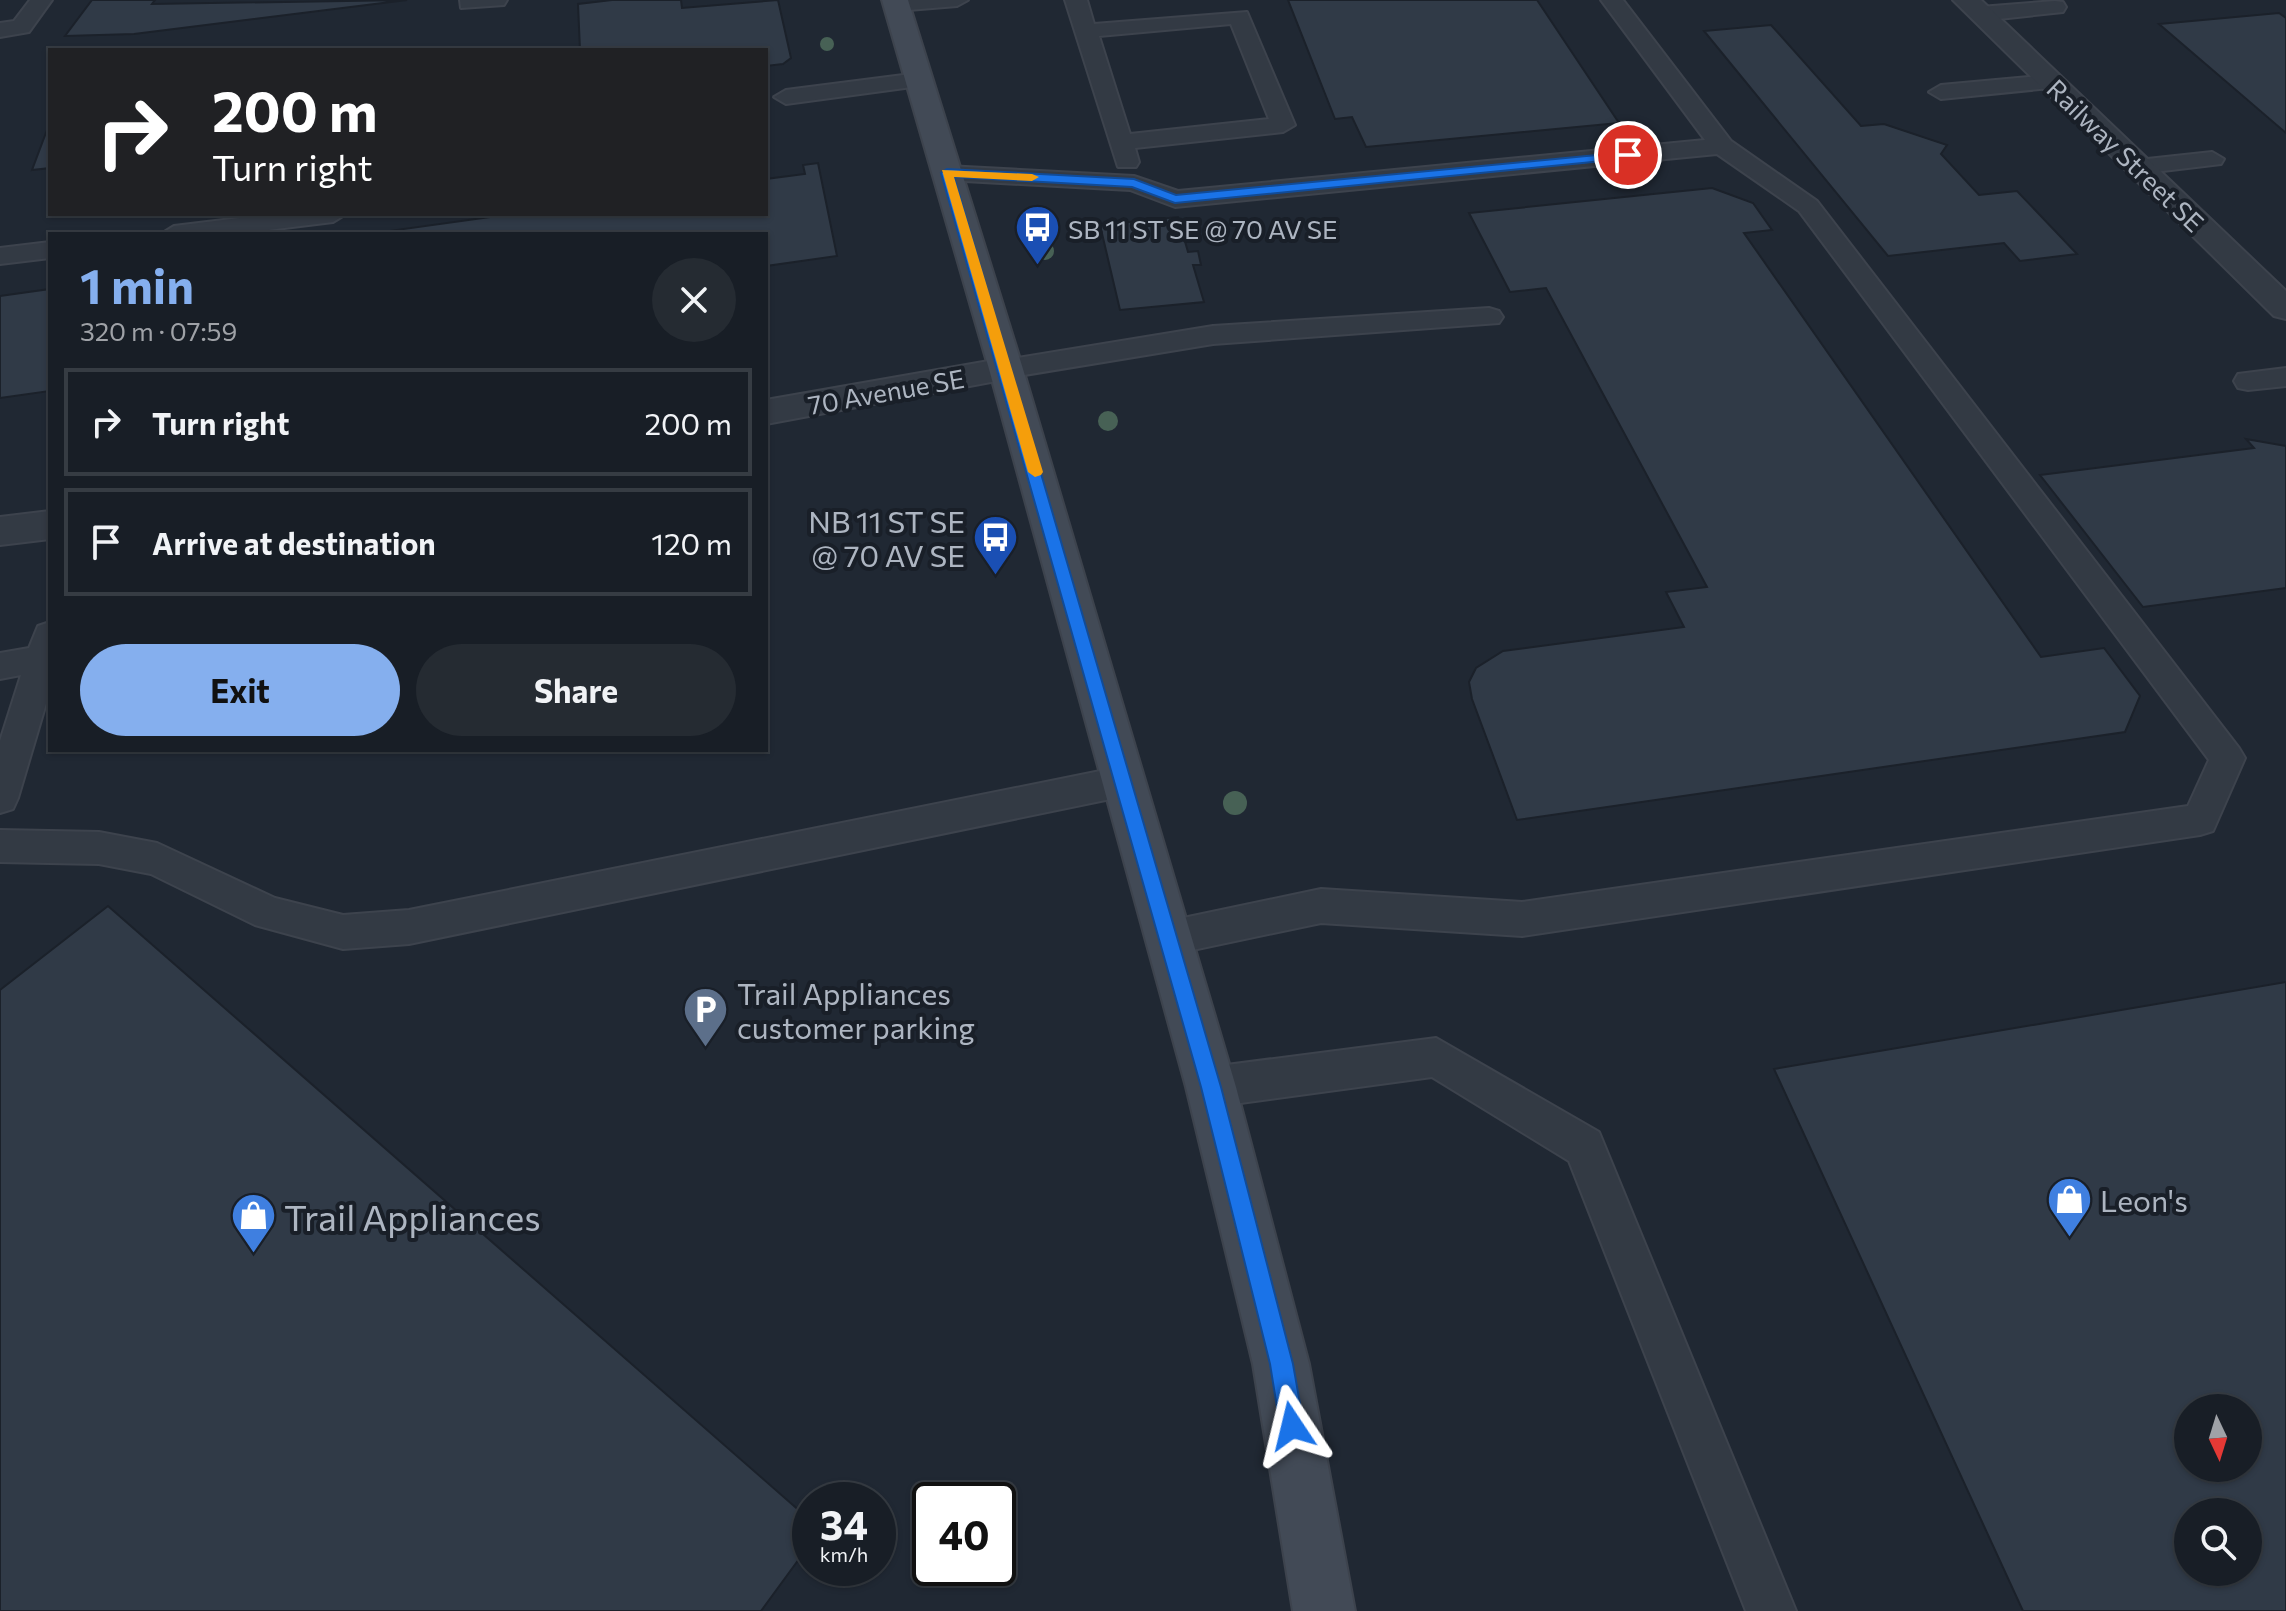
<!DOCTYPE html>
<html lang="en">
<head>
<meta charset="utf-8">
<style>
	body { margin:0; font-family:Commissioner,sans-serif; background:#252b32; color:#f1f3f6; height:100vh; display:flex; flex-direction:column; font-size:30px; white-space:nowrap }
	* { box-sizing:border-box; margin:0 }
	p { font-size:26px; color:#9fa2a7 }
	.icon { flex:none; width:44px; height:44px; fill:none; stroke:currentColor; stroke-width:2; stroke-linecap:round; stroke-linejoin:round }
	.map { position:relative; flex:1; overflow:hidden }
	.side { position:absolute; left:48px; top:232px; width:720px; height:520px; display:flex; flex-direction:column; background:#181e26; border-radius:0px; box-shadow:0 2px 6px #0004,0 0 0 2px #363c43 }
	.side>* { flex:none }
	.hud { position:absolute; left:48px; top:48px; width:720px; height:168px; border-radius:0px; box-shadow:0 2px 6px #0004,0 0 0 2px #363c43; background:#202124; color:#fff; overflow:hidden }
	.needle { width:52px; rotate:176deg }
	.controls { position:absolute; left:2174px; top:1394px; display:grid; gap:16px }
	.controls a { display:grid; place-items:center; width:88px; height:88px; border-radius:50%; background:#181e26; box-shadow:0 2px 6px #0004,0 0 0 2px #363c43; font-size:40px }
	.speed { position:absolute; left:792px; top:1482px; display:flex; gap:16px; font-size:40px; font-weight:700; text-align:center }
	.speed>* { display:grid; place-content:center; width:104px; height:104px; border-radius:50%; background:#181e26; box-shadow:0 2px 6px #0004,0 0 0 2px #363c43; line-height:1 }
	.speed small { font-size:20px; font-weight:400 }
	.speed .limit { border:4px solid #111; border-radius:12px; background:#fff; color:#111 }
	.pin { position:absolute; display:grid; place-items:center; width:68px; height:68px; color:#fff; margin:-34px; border:4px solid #fff; border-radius:50%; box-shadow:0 2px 8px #0007 }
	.me { position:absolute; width:88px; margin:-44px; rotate:350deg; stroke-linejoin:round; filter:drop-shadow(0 0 6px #0008) }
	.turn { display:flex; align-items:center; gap:28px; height:168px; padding:0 32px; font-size:36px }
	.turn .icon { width:104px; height:104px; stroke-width:2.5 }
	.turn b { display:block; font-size:56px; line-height:68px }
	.round { display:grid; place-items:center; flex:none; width:84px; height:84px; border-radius:42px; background:#252b32 }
	.headline { display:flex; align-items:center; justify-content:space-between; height:136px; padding:0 32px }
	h1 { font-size:48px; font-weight:700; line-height:60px; color:#85afee }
	.button { display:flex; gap:16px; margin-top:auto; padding:16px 32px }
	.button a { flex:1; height:92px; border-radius:48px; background:#85afee; color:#111; font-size:32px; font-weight:700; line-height:92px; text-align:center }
	.button a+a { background:#252b32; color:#f1f3f6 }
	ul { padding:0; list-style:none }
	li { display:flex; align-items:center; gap:24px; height:108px; margin:0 16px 12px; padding:0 16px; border:4px solid #363c43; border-radius:0px }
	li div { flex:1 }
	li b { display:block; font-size:30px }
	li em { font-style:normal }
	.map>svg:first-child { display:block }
	.building { fill:#303a47; stroke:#1b212a; stroke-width:2; fill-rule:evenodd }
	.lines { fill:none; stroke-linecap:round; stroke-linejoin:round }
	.lane-casing { stroke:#3d434d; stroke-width:4 }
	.street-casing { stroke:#3d434d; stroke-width:4 }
	.secondary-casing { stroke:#3d434d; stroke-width:4 }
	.lane { fill:#333a44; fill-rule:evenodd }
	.street { fill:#333a44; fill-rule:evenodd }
	.secondary { fill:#424a56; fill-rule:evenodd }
	.tree { fill:#476155 }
	.route { fill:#1a73e8; stroke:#114b97; stroke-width:2 }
	.slow { fill:#f59e0b }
	.labels { text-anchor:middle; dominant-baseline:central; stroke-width:8; stroke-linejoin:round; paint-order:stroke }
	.far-street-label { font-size:26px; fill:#adb5c1; stroke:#191f28 }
	.far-poi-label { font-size:26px; fill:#adb5c1; stroke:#191f28; text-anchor:start }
	.poi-label { font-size:30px; fill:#adb5c1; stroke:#191f28; text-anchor:start }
	.near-poi-label { font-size:36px; fill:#adb5c1; stroke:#191f28; text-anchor:start }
</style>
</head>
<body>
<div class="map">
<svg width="2286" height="1611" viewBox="0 0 2286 1611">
	<rect width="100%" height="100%" fill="#202833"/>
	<g class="building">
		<polygon points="92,0 155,0 152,4 407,0 134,34 65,36"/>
		<polygon points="612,0 681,0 682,8 778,0 791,58 783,64 766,66 766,50 580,50 578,4"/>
		<polygon points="1288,0 1537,0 1619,123 1366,147 1352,117 1335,119"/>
		<polygon points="2279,13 2286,18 2286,133 2159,24"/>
		<polygon points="1771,25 1861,126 1884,124 1947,145 1941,154 1979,195 2017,191 2077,254 2020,261 2004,243 1888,256 1704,31"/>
		<polygon points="50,122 50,168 32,170"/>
		<polygon points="818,163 837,256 766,266 766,234 389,234 389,231 511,214 766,214 766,179 805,174 803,165"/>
		<polygon points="1712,188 1753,203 1772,230 1744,233 2041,657 2104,648 2140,696 2125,732 1517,820 1472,699 1469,682 1476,668 1503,651 1684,627 1666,592 1707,587 1546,288 1510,292 1469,213"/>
		<polygon points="1178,217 1188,252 1198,251 1201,265 1193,265 1204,302 1120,310 1100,225"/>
		<polygon points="50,289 50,391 0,398 0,296"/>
		<polygon points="2246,439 2286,446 2286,588 2143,607 2040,475 2254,448"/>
		<polygon points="108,906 810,1520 810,1544 761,1611 0,1611 0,990"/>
		<path d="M2286 982V1611H2023L1774 1069ZM2188 1408H2248V1468H2188ZM2188 1512H2248V1572H2188Z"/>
	</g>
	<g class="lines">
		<defs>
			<g id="lane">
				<polygon points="30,0 52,0 29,32 0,37 0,23 14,21"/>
				<polygon points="460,0 507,0 504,5 461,8"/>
				<polygon points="888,0 968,0 957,6 896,11 888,10 885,5"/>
				<path d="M1065 0H1087L1094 24 1247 12 1295 125 1283 132 1135 148 1139 162 1136 167H1118ZM1231 24 1269 119 1130 134 1099 36Z"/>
				<polygon points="1601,0 1623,0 1731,141 1817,201 2239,748 2245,758 2213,831 2200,835 1522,936 1321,923 1169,955 1155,950 1150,938 1155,926 1169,921 1321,889 1522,902 2188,806 2209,760 1799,211 1717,154 1175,207 1130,190 947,180 935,173 947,166 1134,176 1178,191 1705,140"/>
				<polygon points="2055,1 2063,2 2066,7 2063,12 1980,21 1969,14 1980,7"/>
				<polygon points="919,73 930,80 927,85 786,104 774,97 786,90"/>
				<polygon points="2052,75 2063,82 2060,87 1941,99 1929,92 1941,85"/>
				<polygon points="2212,152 2224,159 2221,164 2138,174 2126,167 2138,160"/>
				<polygon points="272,214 346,214 333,222 235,234 161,234 174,226"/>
				<polygon points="50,242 50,258 0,264 0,248"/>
				<polygon points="1489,308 1499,311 1503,317 1499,323 1213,344 1006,378 996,376 992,369 996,362 1006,360 1213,326"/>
				<polygon points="2286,368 2286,386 2248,390 2238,388 2234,381 2238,374"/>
				<polygon points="50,622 50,690 18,798 13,809 0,813 0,741 21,675 0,679 0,653 29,648 38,626"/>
				<polygon points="1125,766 1138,771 1143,781 1138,791 1125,796 409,944 343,949 255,925 151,874 99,864 0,862 0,830 99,832 157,843 275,898 343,915 409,910"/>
				<polygon points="1436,1038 1599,1132 1796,1611 1746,1611 1569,1161 1432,1077 1211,1107 1196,1101 1190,1087 1196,1073 1211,1067"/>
			</g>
			<g id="street">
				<polygon points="1953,0 1981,0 2286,291 2286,319 2274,316"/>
				<polygon points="1006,358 1018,361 1023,369 1018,377 766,424 766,400"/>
				<polygon points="50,511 50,539 0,545 0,517"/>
			</g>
			<polygon id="secondary" points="882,0 908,0 1023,369 1236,1087 1309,1364 1355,1611 1293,1611 1253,1364 1186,1087 989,369"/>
		</defs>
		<use href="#lane" class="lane-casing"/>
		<use href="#street" class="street-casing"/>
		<use href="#secondary" class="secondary-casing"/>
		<use href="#lane" class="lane"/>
		<use href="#street" class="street"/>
		<use href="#secondary" class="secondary"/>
	</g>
	<g class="tree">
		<circle cx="827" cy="44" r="7"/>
		<circle cx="1045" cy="251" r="9"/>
		<circle cx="1108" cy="421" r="10"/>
		<circle cx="1235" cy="803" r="12"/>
	</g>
	<polygon class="route" points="1628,152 1635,155 1633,158 1175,203 1132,187 954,177 1221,1087 1293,1364 1304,1426 1300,1434 1292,1438 1284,1434 1280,1426 1270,1364 1201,1087 941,173 947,169 1134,179 1176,195"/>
	<polygon class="slow" points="942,170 1032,174 1039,177 1032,181 954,177 1043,472 1041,475 1035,477 1028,472"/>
	<defs>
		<symbol id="bus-pin" viewBox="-11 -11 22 30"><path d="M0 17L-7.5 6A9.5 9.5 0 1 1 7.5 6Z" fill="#1a4fb4" stroke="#191f28"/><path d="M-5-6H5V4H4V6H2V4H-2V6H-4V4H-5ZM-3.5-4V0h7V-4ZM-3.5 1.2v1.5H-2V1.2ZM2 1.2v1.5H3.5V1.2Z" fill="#fff"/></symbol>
		<symbol id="parking-pin" viewBox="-11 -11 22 30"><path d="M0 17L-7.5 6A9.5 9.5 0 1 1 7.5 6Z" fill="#5c6f8a" stroke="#191f28"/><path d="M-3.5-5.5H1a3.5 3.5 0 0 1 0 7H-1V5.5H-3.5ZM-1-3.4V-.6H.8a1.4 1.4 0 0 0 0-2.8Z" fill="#fff"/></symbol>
		<symbol id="shop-pin" viewBox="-11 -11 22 30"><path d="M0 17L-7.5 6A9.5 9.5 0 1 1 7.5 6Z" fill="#3f7fe0" stroke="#191f28"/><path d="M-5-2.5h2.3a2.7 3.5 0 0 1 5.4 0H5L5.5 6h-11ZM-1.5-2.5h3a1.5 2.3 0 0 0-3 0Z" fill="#fff"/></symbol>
	</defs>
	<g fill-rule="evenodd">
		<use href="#bus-pin" x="1012" y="202" width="51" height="69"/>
		<use href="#bus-pin" x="970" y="512" width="51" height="69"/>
		<use href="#parking-pin" x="680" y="984" width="51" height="69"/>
		<use href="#shop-pin" x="2044" y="1174" width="51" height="69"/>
		<use href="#shop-pin" x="228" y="1190" width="51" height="69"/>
	</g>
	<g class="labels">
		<g class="far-street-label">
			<text transform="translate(2126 155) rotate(44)">Railway Street SE</text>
			<text transform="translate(886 391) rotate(-10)">70 Avenue SE</text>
		</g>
		<g class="far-poi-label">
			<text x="1068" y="228">SB 11 ST SE @ 70 AV SE</text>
		</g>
		<g class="poi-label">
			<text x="965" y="520" text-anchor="end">NB 11 ST SE<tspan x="965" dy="34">@ 70 AV SE</tspan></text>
			<text x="737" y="992">Trail Appliances<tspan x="737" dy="34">customer parking</tspan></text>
			<text x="2100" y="1199">Leon's</text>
		</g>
		<g class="near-poi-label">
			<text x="284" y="1216">Trail Appliances</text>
		</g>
	</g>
</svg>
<div class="controls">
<a><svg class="needle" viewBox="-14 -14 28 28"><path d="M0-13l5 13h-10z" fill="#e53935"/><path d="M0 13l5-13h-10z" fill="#9fa2a7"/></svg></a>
<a><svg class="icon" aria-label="search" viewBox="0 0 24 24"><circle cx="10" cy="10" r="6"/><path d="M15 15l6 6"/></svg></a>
</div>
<div class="speed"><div>34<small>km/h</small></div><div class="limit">40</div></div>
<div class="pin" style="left:1628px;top:155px;background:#d93025"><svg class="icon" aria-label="arrive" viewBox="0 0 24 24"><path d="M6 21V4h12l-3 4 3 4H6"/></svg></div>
<svg class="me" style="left:1292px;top:1426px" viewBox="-20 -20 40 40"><path d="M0-17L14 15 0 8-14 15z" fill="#1a73e8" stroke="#fff" stroke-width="4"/></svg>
<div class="hud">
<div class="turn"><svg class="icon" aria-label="right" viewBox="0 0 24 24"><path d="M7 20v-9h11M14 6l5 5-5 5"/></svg><div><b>200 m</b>Turn right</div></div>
</div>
<section class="side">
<div class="headline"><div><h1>1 min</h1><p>320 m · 07:59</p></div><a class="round"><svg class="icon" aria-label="close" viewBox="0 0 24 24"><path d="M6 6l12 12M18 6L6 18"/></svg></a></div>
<ul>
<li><svg class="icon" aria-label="right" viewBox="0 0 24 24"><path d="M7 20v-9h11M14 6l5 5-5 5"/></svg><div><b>Turn right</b></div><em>200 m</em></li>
<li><svg class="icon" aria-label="arrive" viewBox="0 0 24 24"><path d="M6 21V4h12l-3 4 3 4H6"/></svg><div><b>Arrive at destination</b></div><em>120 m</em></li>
</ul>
<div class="button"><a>Exit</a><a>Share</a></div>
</section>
</div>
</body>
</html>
